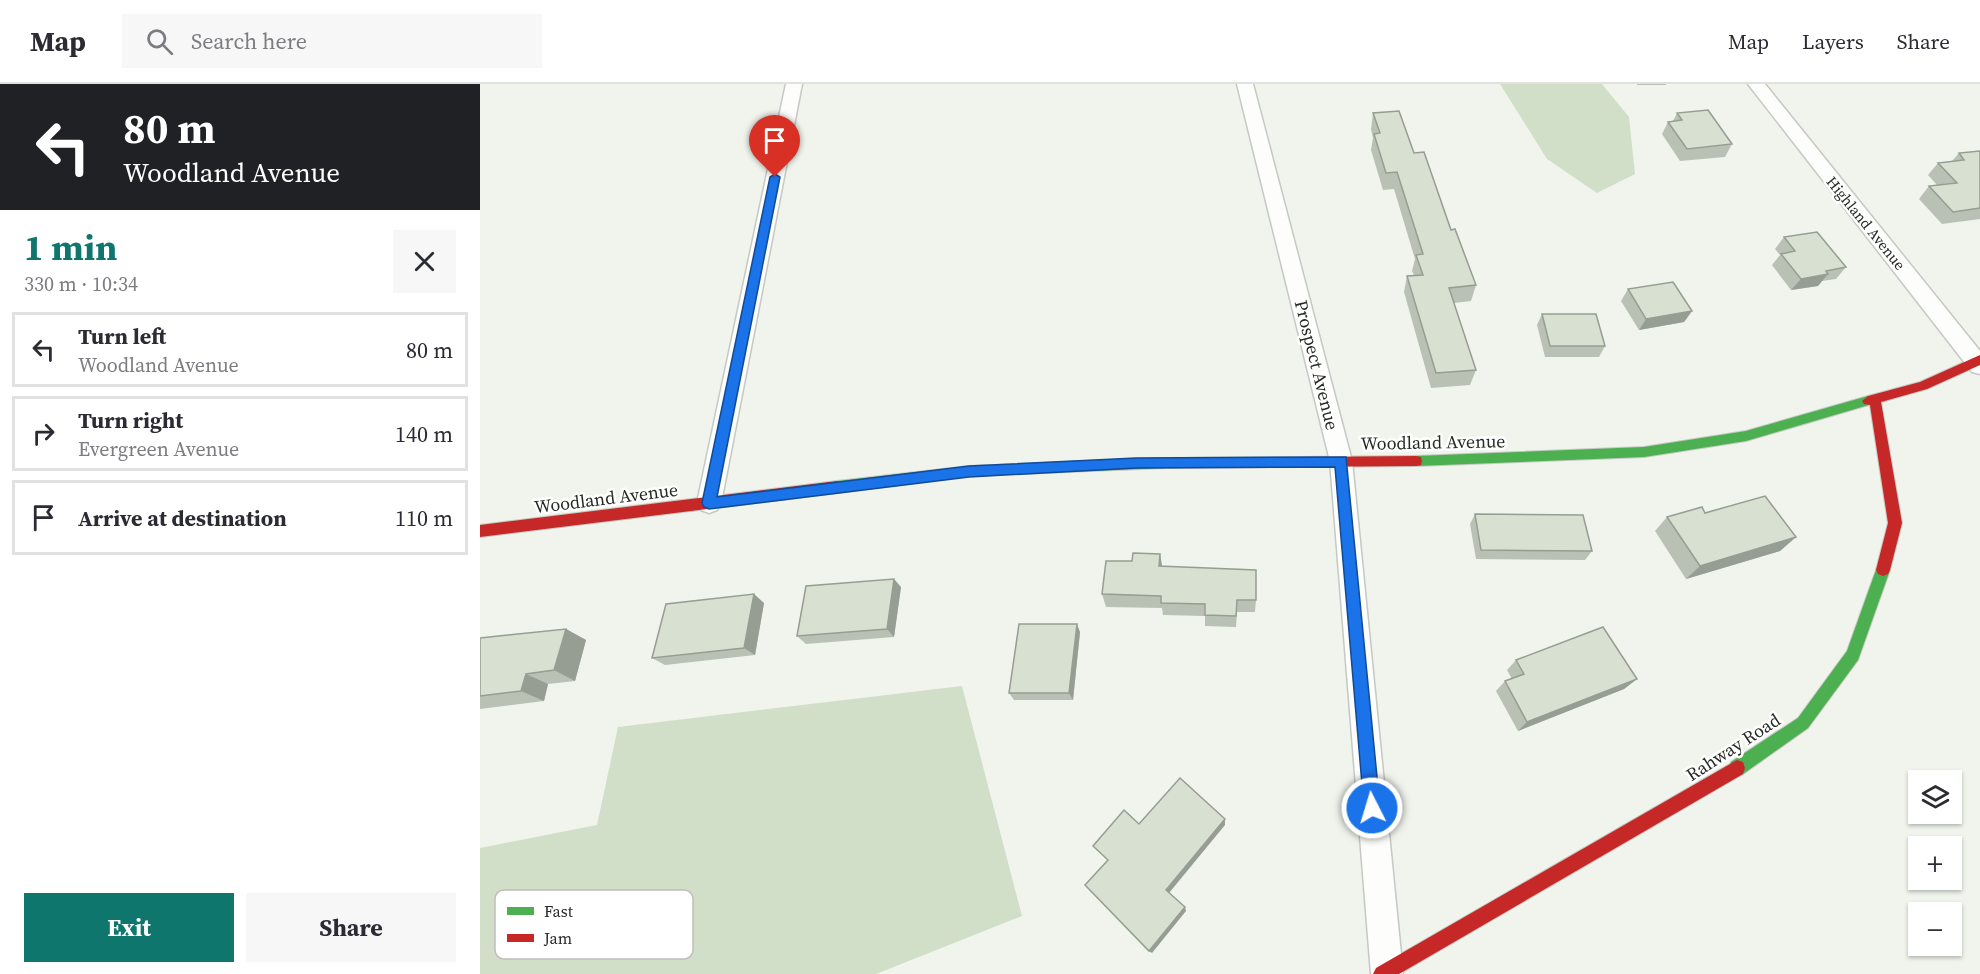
<!DOCTYPE html>
<html lang="en">
<head>
<meta charset="utf-8">
<style>
	body { margin:0; font-family:"Source Serif 4",serif; background:#f7f7f7; color:#2b2b33; height:100vh; display:flex; flex-direction:column; font-size:22px; white-space:nowrap }
	* { box-sizing:border-box; margin:0 }
	p { font-size:20px; color:#7c7c81 }
	.icon { flex:none; width:33px; height:33px; fill:none; stroke:currentColor; stroke-width:2; stroke-linecap:round; stroke-linejoin:round }
	.map { position:relative; flex:1; overflow:hidden }
	.side { display:flex; flex-direction:column; background:#fff; width:480px }
	.side>* { flex:none }
	.top-card { background:#202124; color:#fff; overflow:hidden }
	.buttons { position:absolute; left:1428px; top:686px; display:grid; gap:12px }
	.buttons a { display:grid; place-items:center; width:54px; height:54px; border-radius:0px; background:#fff; box-shadow:0 2px 4px #0004; font-size:30px }
	.pin { position:absolute; display:grid; place-items:center; width:51px; height:51px; color:#fff; margin:-62px -26px; border-radius:50% 50% 50% 0; rotate:-45deg; box-shadow:0 0 6px #0007 }
	.pin .icon { rotate:45deg }
	.me { position:absolute; width:66px; margin:-33px; rotate:355deg; stroke-linejoin:round; filter:drop-shadow(0 0 4px #0008) }
	.turn { display:flex; align-items:center; gap:21px; height:126px; padding:0 24px; font-size:27px }
	.turn .icon { width:78px; height:78px; stroke-width:2.5 }
	.turn b { display:block; font-size:42px; line-height:51px }
	.round { display:grid; place-items:center; flex:none; width:63px; height:63px; border-radius:0px; background:#f7f7f7 }
	.summary { display:flex; align-items:center; justify-content:space-between; height:102px; padding:0 24px }
	h1 { font-size:36px; font-weight:700; line-height:45px; color:#0f766e }
	.button { display:flex; gap:12px; margin-top:auto; padding:12px 24px }
	.button a { flex:1; height:69px; border-radius:0px; background:#0f766e; color:#fff; font-size:24px; font-weight:700; line-height:69px; text-align:center }
	.button a+a { background:#f7f7f7; color:#2b2b33 }
	ul { padding:0; list-style:none }
	li { display:flex; align-items:center; gap:18px; height:75px; margin:0 12px 9px; padding:0 12px; border:3px solid #e1e1e2; border-radius:0px }
	li div { flex:1 }
	li b { display:block; font-size:22px }
	li em { font-style:normal }
	header { display:flex; align-items:center; gap:36px; box-sizing:border-box; height:84px; padding:0 30px; background:#fff; border-bottom:2px solid #e1e1e2 }
	header strong { font-size:28px }
	nav { display:flex; gap:33px; margin-inline-start:auto; font-size:21px }
	.search { width:420px; height:54px; background:#f7f7f7; display:flex; align-items:center; gap:15px; box-sizing:border-box; padding:0 21px; border-radius:0px; color:#7c7c81; font-size:22px }
	main { display:flex; flex:1; min-height:0 }
	.map>svg:first-child { display:block }
	.green { fill:#d1dfc8 }
	.lines { fill:none; stroke-linecap:round; stroke-linejoin:round }
	.street-casing { stroke:#c5c9c3; stroke-width:3 }
	.fast-casing { stroke:#c5c9c3; stroke-width:2 }
	.jam-casing { stroke:#c5c9c3; stroke-width:2 }
	.street { fill:#fdfdfc; fill-rule:evenodd }
	.fast { fill:#4caf50; fill-rule:evenodd }
	.jam { fill:#c62828; fill-rule:evenodd }
	.wall { fill:#b9c1b4 }
	.shaded-wall { fill:#969d92 }
	.building { fill:#d7e0d1; stroke:#969d92; stroke-width:1.5 }
	.route { fill:#1a73e8; stroke:#114b97; stroke-width:1.5 }
	.labels { text-anchor:middle; dominant-baseline:central; stroke-width:5; stroke-linejoin:round; paint-order:stroke }
	.far-street-label { font-size:15px; fill:#262a24; stroke:#fff }
	.street-label { font-size:18px; fill:#262a24; stroke:#fff }
	.key { fill:#fff; stroke:#bebfbd; stroke-width:1.5 }
	.key-label { font-size:16px; fill:#262a24 }
</style>
</head>
<body>
<header>
<strong>Map</strong>
<div class="search"><svg class="icon" aria-label="search" viewBox="0 0 24 24"><circle cx="10" cy="10" r="6"/><path d="M15 15l6 6"/></svg>Search here</div>
<nav><a>Map</a><a>Layers</a><a>Share</a></nav>
</header>
<main>
<section class="side">
<div class="top-card">
<div class="turn"><svg class="icon" aria-label="left" viewBox="0 0 24 24"><path d="M17 20v-9H6M10 6l-5 5 5 5"/></svg><div><b>80 m</b>Woodland Avenue</div></div>
</div>
<div class="summary"><div><h1>1 min</h1><p>330 m · 10:34</p></div><a class="round"><svg class="icon" aria-label="close" viewBox="0 0 24 24"><path d="M6 6l12 12M18 6L6 18"/></svg></a></div>
<ul>
<li><svg class="icon" aria-label="left" viewBox="0 0 24 24"><path d="M17 20v-9H6M10 6l-5 5 5 5"/></svg><div><b>Turn left</b><p>Woodland Avenue</p></div><em>80 m</em></li>
<li><svg class="icon" aria-label="right" viewBox="0 0 24 24"><path d="M7 20v-9h11M14 6l5 5-5 5"/></svg><div><b>Turn right</b><p>Evergreen Avenue</p></div><em>140 m</em></li>
<li><svg class="icon" aria-label="arrive" viewBox="0 0 24 24"><path d="M6 21V4h12l-3 4 3 4H6"/></svg><div><b>Arrive at destination</b></div><em>110 m</em></li>
</ul>
<div class="button"><a>Exit</a><a>Share</a></div>
</section>
<div class="map">
<svg width="1500" height="890" viewBox="0 0 1500 890">
	<rect width="100%" height="100%" fill="#f0f4ec"/>
	<g class="green">
		<polygon points="1020,0 1122,0 1149,33 1155,90 1117,109 1067,75"/>
		<polygon points="482,602 542,832 396,890 0,890 0,764 117,741 138,643"/>
	</g>
	<g class="lines">
		<defs>
			<g id="street">
				<polygon points="306,0 322,0 241,419 237,426 229,429 221,426 217,419"/>
				<polygon points="757,0 773,0 872,377 923,890 891,890 850,377"/>
				<polygon points="1268,0 1285,0 1500,267 1500,290 1492,288"/>
			</g>
			<g id="fast">
				<polygon points="1388,312 1394,317 1392,320 1266,357 1164,373 936,382 931,381 930,377 931,373 936,372 1164,363 1266,347"/>
				<polygon points="686,374 691,375 692,379 691,383 686,384 489,392 357,409 352,407 350,403 352,399 357,397 489,382"/>
				<polygon points="1403,480 1408,482 1410,486 1378,576 1328,644 1263,690 1257,692 1251,690 1249,684 1251,678 1318,634 1367,567 1396,486 1398,482"/>
			</g>
			<g id="jam">
				<polygon points="1500,271 1500,281 1447,305 1401,318 1422,439 1410,486 1408,490 1403,492 1398,490 1396,486 1408,439 1390,321 1384,320 1382,317 1388,312 1440,298"/>
				<polygon points="936,372 941,373 942,377 941,381 936,382 686,384 681,383 680,379 681,375 686,374"/>
				<polygon points="357,397 362,399 364,403 362,407 357,409 0,453 0,441"/>
				<polygon points="1257,676 1263,678 1265,684 1263,690 919,890 893,890 896,884"/>
			</g>
		</defs>
		<use href="#street" class="street-casing"/>
		<use href="#fast" class="fast-casing"/>
		<use href="#jam" class="jam-casing"/>
		<use href="#street" class="street"/>
		<use href="#fast" class="fast"/>
		<use href="#jam" class="jam"/>
	</g>
	<g class="wall">
		<rect x="1157" y="0" width="29" height="1"/>
		<polygon points="893,29 934,69 971,146 996,201 991,217 974,219 996,286 990,301 951,304 924,208 927,192 934,191 932,187 935,175 914,105 903,106 891,66 893,54 891,45"/>
		<polygon points="1197,29 1252,60 1245,73 1200,77 1182,50 1188,38 1193,37"/>
		<polygon points="1500,67 1500,135 1462,140 1439,115 1449,102 1457,101 1448,91 1458,79 1472,77 1479,69"/>
		<polygon points="1304,153 1366,183 1356,195 1342,197 1338,202 1311,206 1292,181 1300,171 1295,165"/>
		<polygon points="1148,205 1212,227 1204,238 1159,246 1141,217"/>
		<polygon points="1062,230 1125,262 1119,273 1065,273 1057,241"/>
		<polygon points="1225,429 1316,453 1300,467 1206,495 1175,447 1187,433"/>
		<polygon points="995,430 1112,467 1105,476 996,475 990,440"/>
		<polygon points="680,470 682,482 776,516 775,528 757,528 756,543 725,542 725,532 683,531 682,524 626,523 622,510"/>
		<polygon points="421,503 414,553 326,560 317,552"/>
		<polygon points="284,519 275,571 185,581 172,574"/>
		<polygon points="86,545 106,556 95,597 68,600 64,617 0,625 0,554"/>
		<polygon points="600,548 593,616 534,616 529,609"/>
		<polygon points="1036,576 1157,595 1144,605 1038,647 1016,607 1025,597 1032,595 1027,586"/>
	</g>
	<g class="shaded-wall">
		<polygon points="1348,190 1338,202 1311,206 1321,195"/>
		<polygon points="1212,227 1204,238 1159,246 1166,235"/>
		<polygon points="1316,453 1300,467 1206,495 1220,482"/>
		<polygon points="680,470 682,482 679,482"/>
		<polygon points="414,495 421,503 414,553 407,545"/>
		<polygon points="274,510 284,519 275,571 264,564"/>
		<polygon points="597,540 600,548 593,616 589,609"/>
		<polygon points="86,545 106,556 95,597 74,586"/>
		<polygon points="46,590 68,600 64,617 41,607"/>
		<polygon points="1157,595 1144,605 1038,647 1047,638"/>
		<polygon points="745,735 745,741 689,809 686,806"/>
		<polygon points="705,823 706,827 672,869 669,867"/>
	</g>
	<g class="building">
		<polygon points="1228,26 1252,60 1207,65 1188,38 1202,36 1197,29"/>
		<polygon points="919,27 934,69 944,68 971,146 975,145 996,201 969,204 996,286 956,289 927,192 943,191 936,171 943,170 917,88 906,89 894,50 900,49 893,29"/>
		<polygon points="1500,67 1500,124 1473,128 1449,102 1477,99 1458,79 1484,76 1479,69"/>
		<polygon points="1337,148 1366,183 1346,187 1348,190 1321,195 1301,170 1315,167 1304,153"/>
		<polygon points="1193,198 1212,227 1166,235 1148,205"/>
		<polygon points="1062,230 1116,230 1125,262 1070,262"/>
		<polygon points="1285,412 1316,453 1220,482 1187,433 1222,423 1225,429"/>
		<polygon points="995,430 1103,431 1112,467 1001,466"/>
		<polygon points="653,469 680,470 679,482 776,486 776,516 757,516 756,532 725,531 725,520 681,519 681,512 622,510 626,477 652,477"/>
		<polygon points="414,495 407,545 317,552 326,502"/>
		<polygon points="274,510 264,564 172,574 186,520"/>
		<polygon points="539,540 597,540 589,609 529,609"/>
		<polygon points="1123,543 1157,595 1047,638 1025,597 1044,590 1036,576"/>
		<polygon points="86,545 74,586 46,590 41,607 0,612 0,554"/>
		<polygon points="700,694 745,735 686,806 705,823 669,867 605,801 628,776 613,762 644,726 659,740"/>
	</g>
	<polygon class="route" points="295,90 300,93 237,413 489,382 656,374 866,373 900,724 898,730 892,733 886,730 884,724 855,383 656,384 489,393 229,425 224,423 222,419 290,93"/>
	<g class="labels">
		<g class="far-street-label">
			<text transform="translate(1386 139) rotate(51)">Highland Avenue</text>
		</g>
		<g class="street-label">
			<text transform="translate(837 281) rotate(76)">Prospect Avenue</text>
			<text transform="translate(953 358) rotate(-1)">Woodland Avenue</text>
			<text transform="translate(126 414) rotate(-7)">Woodland Avenue</text>
			<text transform="translate(1253 663) rotate(-33)">Rahway Road</text>
		</g>
	</g>
	<rect x="15" y="806" width="198" height="69" rx="9" class="key"/>
	<rect x="27" y="823" width="27" height="8" fill="#4caf50"/>
	<rect x="27" y="850" width="27" height="8" fill="#c62828"/>
	<g class="key-label">
		<text x="64" y="833">Fast</text>
		<text x="64" y="860">Jam</text>
	</g>
</svg>
<div class="buttons">
<a><svg class="icon" aria-label="layers" viewBox="0 0 24 24"><path d="M12 4l9 5-9 5-9-5zM3 14l9 5 9-5"/></svg></a>
<a>+</a>
<a>−</a>
</div>
<div class="pin" style="left:295px;top:93px;background:#d93025"><svg class="icon" aria-label="arrive" viewBox="0 0 24 24"><path d="M6 21V4h12l-3 4 3 4H6"/></svg></div>
<svg class="me" style="left:892px;top:724px" viewBox="-20 -20 40 40"><circle r="17" fill="#1a73e8" stroke="#fff" stroke-width="3"/><path d="M0-11L8 9 0 5-8 9z" fill="#fff"/></svg>
</div>
</main>
</body>
</html>
